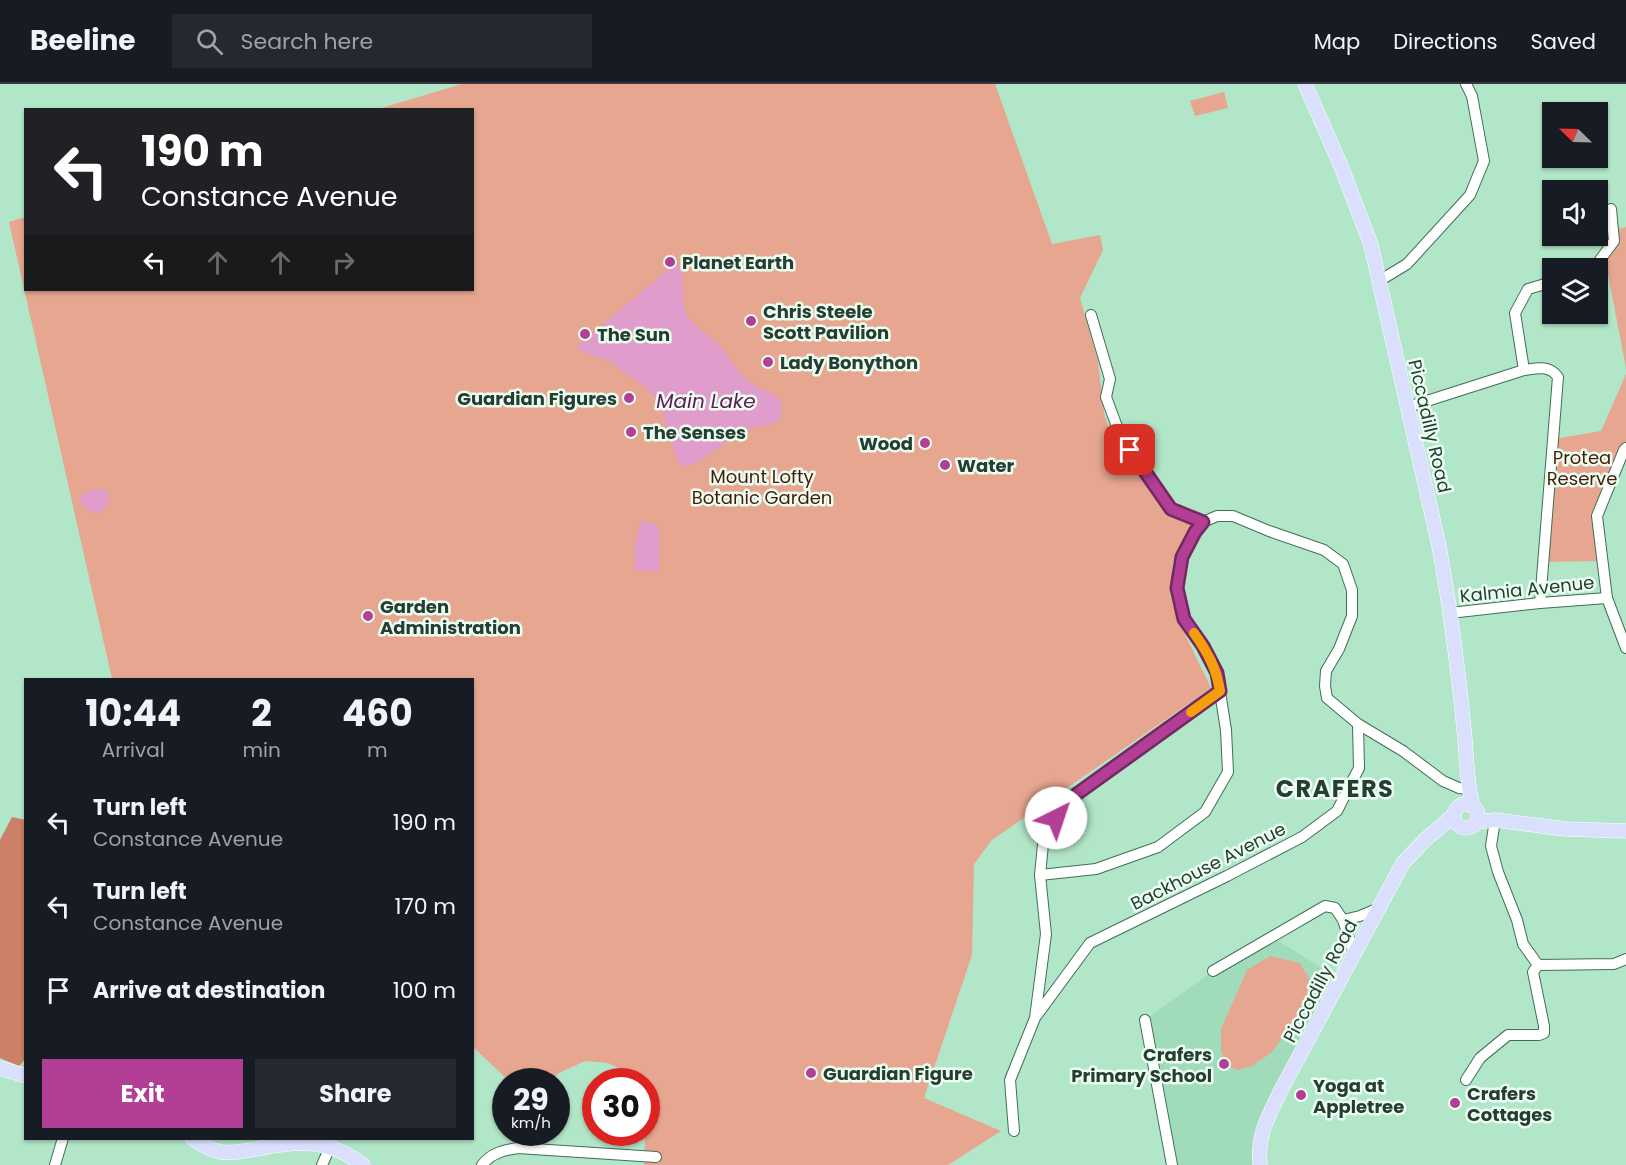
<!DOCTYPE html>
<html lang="en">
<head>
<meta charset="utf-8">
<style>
	body { margin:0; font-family:Poppins,sans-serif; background:#242831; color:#f1f3f6; height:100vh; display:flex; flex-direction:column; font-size:22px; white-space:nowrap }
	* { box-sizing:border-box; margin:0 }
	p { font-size:20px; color:#9ea1a6 }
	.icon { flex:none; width:33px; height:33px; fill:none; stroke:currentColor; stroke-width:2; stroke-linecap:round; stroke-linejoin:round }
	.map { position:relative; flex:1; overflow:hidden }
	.drawer { position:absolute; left:24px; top:594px; width:450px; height:462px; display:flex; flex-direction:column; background:#171b24; border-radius:0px; box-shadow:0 2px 4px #0004 }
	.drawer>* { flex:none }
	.guide { position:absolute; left:24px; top:24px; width:450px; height:183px; border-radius:0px; box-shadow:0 2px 4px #0004; background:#202124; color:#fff; overflow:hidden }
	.needle { width:39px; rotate:293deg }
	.fabs { position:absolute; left:1542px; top:18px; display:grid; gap:12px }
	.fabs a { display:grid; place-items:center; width:66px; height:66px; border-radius:0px; background:#171b24; box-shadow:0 2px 4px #0004; font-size:30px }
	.speed { position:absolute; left:492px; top:984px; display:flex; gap:12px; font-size:30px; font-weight:700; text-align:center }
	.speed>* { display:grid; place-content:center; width:78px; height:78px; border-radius:50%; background:#171b24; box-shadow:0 2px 4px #0004; line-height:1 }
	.speed small { font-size:15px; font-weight:400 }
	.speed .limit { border:9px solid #d22; background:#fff; color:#111 }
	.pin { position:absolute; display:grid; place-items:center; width:51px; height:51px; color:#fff; margin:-26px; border-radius:12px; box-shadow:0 3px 9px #0006 }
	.me { position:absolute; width:66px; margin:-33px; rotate:41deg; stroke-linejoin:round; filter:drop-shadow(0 0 4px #0008) }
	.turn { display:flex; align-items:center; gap:21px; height:126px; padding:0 18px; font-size:27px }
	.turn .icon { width:78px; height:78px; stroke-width:2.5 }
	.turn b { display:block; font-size:42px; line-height:51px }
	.lanes { display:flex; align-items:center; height:57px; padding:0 18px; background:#0003; justify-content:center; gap:30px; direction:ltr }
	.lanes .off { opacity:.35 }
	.eta { display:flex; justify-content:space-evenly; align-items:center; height:102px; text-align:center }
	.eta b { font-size:36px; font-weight:700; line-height:42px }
	.primary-button { display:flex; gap:12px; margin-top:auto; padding:12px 18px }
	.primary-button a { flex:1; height:69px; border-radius:0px; background:#b33e95; color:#fff; font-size:24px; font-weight:700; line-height:69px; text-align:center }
	.primary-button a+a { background:#242831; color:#f1f3f6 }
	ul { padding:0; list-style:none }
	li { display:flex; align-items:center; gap:18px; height:84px; padding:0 18px }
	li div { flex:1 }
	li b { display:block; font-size:22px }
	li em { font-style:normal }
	header { display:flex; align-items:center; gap:36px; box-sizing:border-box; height:84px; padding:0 30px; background:#171b24; border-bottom:2px solid #363941 }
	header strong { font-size:28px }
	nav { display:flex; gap:33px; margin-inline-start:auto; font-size:21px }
	.search { width:420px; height:54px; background:#242831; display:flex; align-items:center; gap:15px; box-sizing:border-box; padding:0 21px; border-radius:0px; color:#9ea1a6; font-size:22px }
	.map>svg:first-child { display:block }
	.built { fill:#a0dbba }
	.green { fill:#e6a690 }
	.forest { fill:#cb8067 }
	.water { fill:#e09cca }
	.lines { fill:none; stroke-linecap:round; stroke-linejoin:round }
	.minor-casing { stroke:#406f56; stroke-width:12 }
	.major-casing { stroke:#fff; stroke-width:15 }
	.minor { stroke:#fff; stroke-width:10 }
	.major { stroke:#dbdffe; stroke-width:14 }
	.route-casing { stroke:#742861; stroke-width:15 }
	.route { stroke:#b33e95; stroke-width:10 }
	.slow { stroke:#f59e0b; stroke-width:10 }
	.poi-dot { fill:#b33e95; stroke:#eafef2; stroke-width:2 }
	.labels { text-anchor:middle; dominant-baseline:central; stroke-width:5; stroke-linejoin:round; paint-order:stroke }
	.poi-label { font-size:18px; font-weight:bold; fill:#283d31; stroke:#eafef2; text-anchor:start }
	.street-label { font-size:18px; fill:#283d31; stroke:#eafef2 }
	.park-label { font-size:18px; fill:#4a1a09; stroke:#eafef2 }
	.water-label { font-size:20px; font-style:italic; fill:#671853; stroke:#eafef2 }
	.district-label { font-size:24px; font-weight:bold; letter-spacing:1.5px; fill:#283d31; stroke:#eafef2 }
</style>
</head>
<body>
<header>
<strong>Beeline</strong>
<div class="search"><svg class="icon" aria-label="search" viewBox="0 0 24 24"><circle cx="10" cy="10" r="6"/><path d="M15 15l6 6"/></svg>Search here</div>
<nav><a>Map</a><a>Directions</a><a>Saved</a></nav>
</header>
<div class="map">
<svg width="1626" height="1081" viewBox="0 0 1626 1081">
	<rect width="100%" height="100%" fill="#b2e6c8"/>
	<polygon class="built" points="1272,853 1341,896 1281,1006 1260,1081 1172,1081 1145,936 1213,887"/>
	<g class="green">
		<polygon points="462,0 995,0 1052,160 1100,151 1103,166 1080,214 1098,277 1104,329 1116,368 1171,425 1195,443 1173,478 1170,510 1177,534 1211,604 992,756 974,780 972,871 924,1014 1001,1047 948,1081 644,1081 645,1049 646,1048 646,998 608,979 585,977 557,990 555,997 509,997 473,963 472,596 112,595 9,138 25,133 26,206 472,206 472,26 378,25"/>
		<polygon points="1224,8 1228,24 1195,32 1190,17"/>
		<polygon points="1626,143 1626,284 1604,170 1613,146"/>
		<polygon points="1626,290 1626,364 1597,432 1602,477 1543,478 1553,355 1601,347"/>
		<polygon points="1270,872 1300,879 1309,894 1307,914 1293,939 1272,968 1252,982 1238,986 1227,982 1221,966 1221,945 1247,886"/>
	</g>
	<polygon class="forest" points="12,733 26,736 26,974 19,982 0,974 0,756"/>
	<g class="water">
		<path d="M676 181 679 182 682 187 684 223 688 234 722 264 741 290 746 295 759 304 776 312 780 316 782 323 780 335C771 343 756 341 744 347 725 355 703 381 682 383L677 375 673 364 672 357 663 331 662 325 653 311 642 300 621 287 613 278 587 270 576 263 670 184Z"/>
		<polygon points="92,406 108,406 109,418 99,430 88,426 81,419 81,411"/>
		<polygon points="642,436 656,440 660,449 659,488 635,486 635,459"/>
	</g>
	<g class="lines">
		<defs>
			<g id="minor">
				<polyline points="1594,184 1614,157 1611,125"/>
				<polyline points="1379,197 1407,180 1470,111 1484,77 1472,12 1466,0"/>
				<polyline points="1091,231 1110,295 1106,313 1119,348 1171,425 1203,438"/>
				<polyline points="1524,286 1515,229 1528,205 1552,198"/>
				<path d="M1408 323 1524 286C1538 284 1549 281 1558 293L1540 519"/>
				<polyline points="1626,364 1624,366 1597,432 1607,514 1626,564"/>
				<polyline points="1450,529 1540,519 1607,514"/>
				<polyline points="1040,791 1096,785 1158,763 1205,728 1228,688 1226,646 1217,589 1203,562 1184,535 1177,504 1182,473 1195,448 1203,438 1217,432 1233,432 1269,447 1324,466 1343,480 1352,506 1352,532 1339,565 1326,587 1325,602 1327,614 1358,640 1403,667 1443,697 1459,704 1468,705"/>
				<polyline points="1343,836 1360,832 1379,824"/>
				<polyline points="1538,881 1614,880 1626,875"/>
				<polyline points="1213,887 1325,822 1335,824 1343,836 1354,870"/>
				<polyline points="1037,931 1090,859 1227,792 1302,753 1337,727 1359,684 1358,640"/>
				<polyline points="1145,936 1172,1081"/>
				<polyline points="1466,996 1480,974 1508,951 1539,951 1544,949 1544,942 1533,888 1538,881 1523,860 1517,836 1498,788 1491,762 1495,736"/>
				<polyline points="1014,1047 1010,996 1035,934 1046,850 1040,791 1044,750 1067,717 1220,607"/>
				<polyline points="55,1081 63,1054"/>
				<polyline points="322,1081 330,1063"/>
				<path d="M482 1081C491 1069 504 1066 518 1064L656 1073"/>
			</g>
			<g id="major">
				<path d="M1305 0 1341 82 1371 161 1439 462C1450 522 1458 584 1464 645 1467 672 1466 697 1473 723"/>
				<circle cx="1466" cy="732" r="12"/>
				<polyline points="1476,738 1495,736 1565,745 1626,747"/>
				<polyline points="0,984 26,992"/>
				<path d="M192 1054C201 1060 210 1066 221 1068 234 1070 249 1066 262 1064 302 1056 330 1056 363 1081"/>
				<path d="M1260 1081C1257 1050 1268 1033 1281 1006L1403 779 1426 755 1454 731"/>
			</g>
		</defs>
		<use href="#minor" class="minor-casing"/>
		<use href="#major" class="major-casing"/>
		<use href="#minor" class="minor"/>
		<use href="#major" class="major"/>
	</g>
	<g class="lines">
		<defs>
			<polyline id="route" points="1056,734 1067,717 1220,607 1217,589 1203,562 1184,535 1177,504 1182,473 1195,448 1203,438 1171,425 1130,366"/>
		</defs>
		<use href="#route" class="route-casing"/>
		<use href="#route" class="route"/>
		<path class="slow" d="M1191 628 1220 607C1216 583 1208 569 1194 549"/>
	</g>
	<g class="poi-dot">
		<circle cx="670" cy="178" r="6"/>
		<circle cx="751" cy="237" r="6"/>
		<circle cx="585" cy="250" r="6"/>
		<circle cx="768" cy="278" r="6"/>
		<circle cx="629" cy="314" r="6"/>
		<circle cx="631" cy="348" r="6"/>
		<circle cx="925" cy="359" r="6"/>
		<circle cx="945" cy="381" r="6"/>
		<circle cx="368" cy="532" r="6"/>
		<circle cx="1224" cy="980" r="6"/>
		<circle cx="811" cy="989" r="6"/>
		<circle cx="1301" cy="1011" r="6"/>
		<circle cx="1455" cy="1019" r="6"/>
	</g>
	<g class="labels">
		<g class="poi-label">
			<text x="682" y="178">Planet Earth</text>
			<text x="763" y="227">Chris Steele<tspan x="763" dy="21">Scott Pavilion</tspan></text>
			<text x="597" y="250">The Sun</text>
			<text x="780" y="278">Lady Bonython</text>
			<text x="617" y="314" text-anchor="end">Guardian Figures</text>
			<text x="643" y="348">The Senses</text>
			<text x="913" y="359" text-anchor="end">Wood</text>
			<text x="957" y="381">Water</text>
			<text x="380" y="522">Garden<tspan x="380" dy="21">Administration</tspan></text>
			<text x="1212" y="970" text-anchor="end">Crafers<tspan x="1212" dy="21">Primary School</tspan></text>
			<text x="823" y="989">Guardian Figure</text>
			<text x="1313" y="1001">Yoga at<tspan x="1313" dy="21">Appletree</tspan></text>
			<text x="1467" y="1009">Crafers<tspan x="1467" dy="21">Cottages</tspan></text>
		</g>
		<g class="street-label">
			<text transform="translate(1430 342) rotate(77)">Piccadilly Road</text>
			<text transform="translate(1527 505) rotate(-6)">Kalmia Avenue</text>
			<text transform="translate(1208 782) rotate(-27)">Backhouse Avenue</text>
			<text transform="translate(1320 897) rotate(-62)">Piccadilly Road</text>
		</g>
		<g class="park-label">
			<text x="1582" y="373">Protea<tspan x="1582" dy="21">Reserve</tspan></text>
			<text x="762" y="392">Mount Lofty<tspan x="762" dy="21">Botanic Garden</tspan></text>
		</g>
		<g class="water-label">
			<text x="706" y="317">Main Lake</text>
		</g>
		<g class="district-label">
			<text x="1335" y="704">CRAFERS</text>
		</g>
	</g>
</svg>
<div class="fabs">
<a><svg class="needle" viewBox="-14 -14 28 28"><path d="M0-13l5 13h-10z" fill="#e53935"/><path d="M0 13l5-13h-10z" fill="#9ea1a6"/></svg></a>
<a><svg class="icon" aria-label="sound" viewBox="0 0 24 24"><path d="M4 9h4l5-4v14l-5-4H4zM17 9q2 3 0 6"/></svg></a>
<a><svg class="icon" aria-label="layers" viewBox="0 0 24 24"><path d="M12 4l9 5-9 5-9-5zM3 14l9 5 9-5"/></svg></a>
</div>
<div class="speed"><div>29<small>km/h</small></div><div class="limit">30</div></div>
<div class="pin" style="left:1130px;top:366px;background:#d93025"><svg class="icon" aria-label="arrive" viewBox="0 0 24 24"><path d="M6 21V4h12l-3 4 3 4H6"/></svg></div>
<svg class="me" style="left:1056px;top:734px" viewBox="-20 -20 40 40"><circle r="19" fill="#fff"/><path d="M0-13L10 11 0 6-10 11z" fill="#b33e95"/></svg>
<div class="guide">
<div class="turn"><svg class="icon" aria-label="left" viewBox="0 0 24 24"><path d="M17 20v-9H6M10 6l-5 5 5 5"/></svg><div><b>190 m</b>Constance Avenue</div></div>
<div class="lanes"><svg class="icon" aria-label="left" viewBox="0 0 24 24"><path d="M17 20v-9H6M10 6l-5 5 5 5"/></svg><svg class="icon off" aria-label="ahead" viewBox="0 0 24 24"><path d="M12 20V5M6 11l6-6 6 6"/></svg><svg class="icon off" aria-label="ahead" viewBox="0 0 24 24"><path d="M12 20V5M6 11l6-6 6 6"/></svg><svg class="icon off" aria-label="right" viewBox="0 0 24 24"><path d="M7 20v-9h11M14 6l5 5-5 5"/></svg></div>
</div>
<section class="drawer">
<div class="eta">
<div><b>10:44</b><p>Arrival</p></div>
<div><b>2</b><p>min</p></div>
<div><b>460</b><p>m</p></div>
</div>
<ul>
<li><svg class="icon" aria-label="left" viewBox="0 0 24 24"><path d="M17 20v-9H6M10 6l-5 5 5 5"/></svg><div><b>Turn left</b><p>Constance Avenue</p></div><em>190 m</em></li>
<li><svg class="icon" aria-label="left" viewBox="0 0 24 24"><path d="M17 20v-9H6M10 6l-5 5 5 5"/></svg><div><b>Turn left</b><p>Constance Avenue</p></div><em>170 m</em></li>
<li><svg class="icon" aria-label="arrive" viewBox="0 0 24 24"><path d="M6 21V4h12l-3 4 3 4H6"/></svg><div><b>Arrive at destination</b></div><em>100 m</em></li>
</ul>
<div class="primary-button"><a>Exit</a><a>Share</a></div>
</section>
</div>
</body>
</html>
